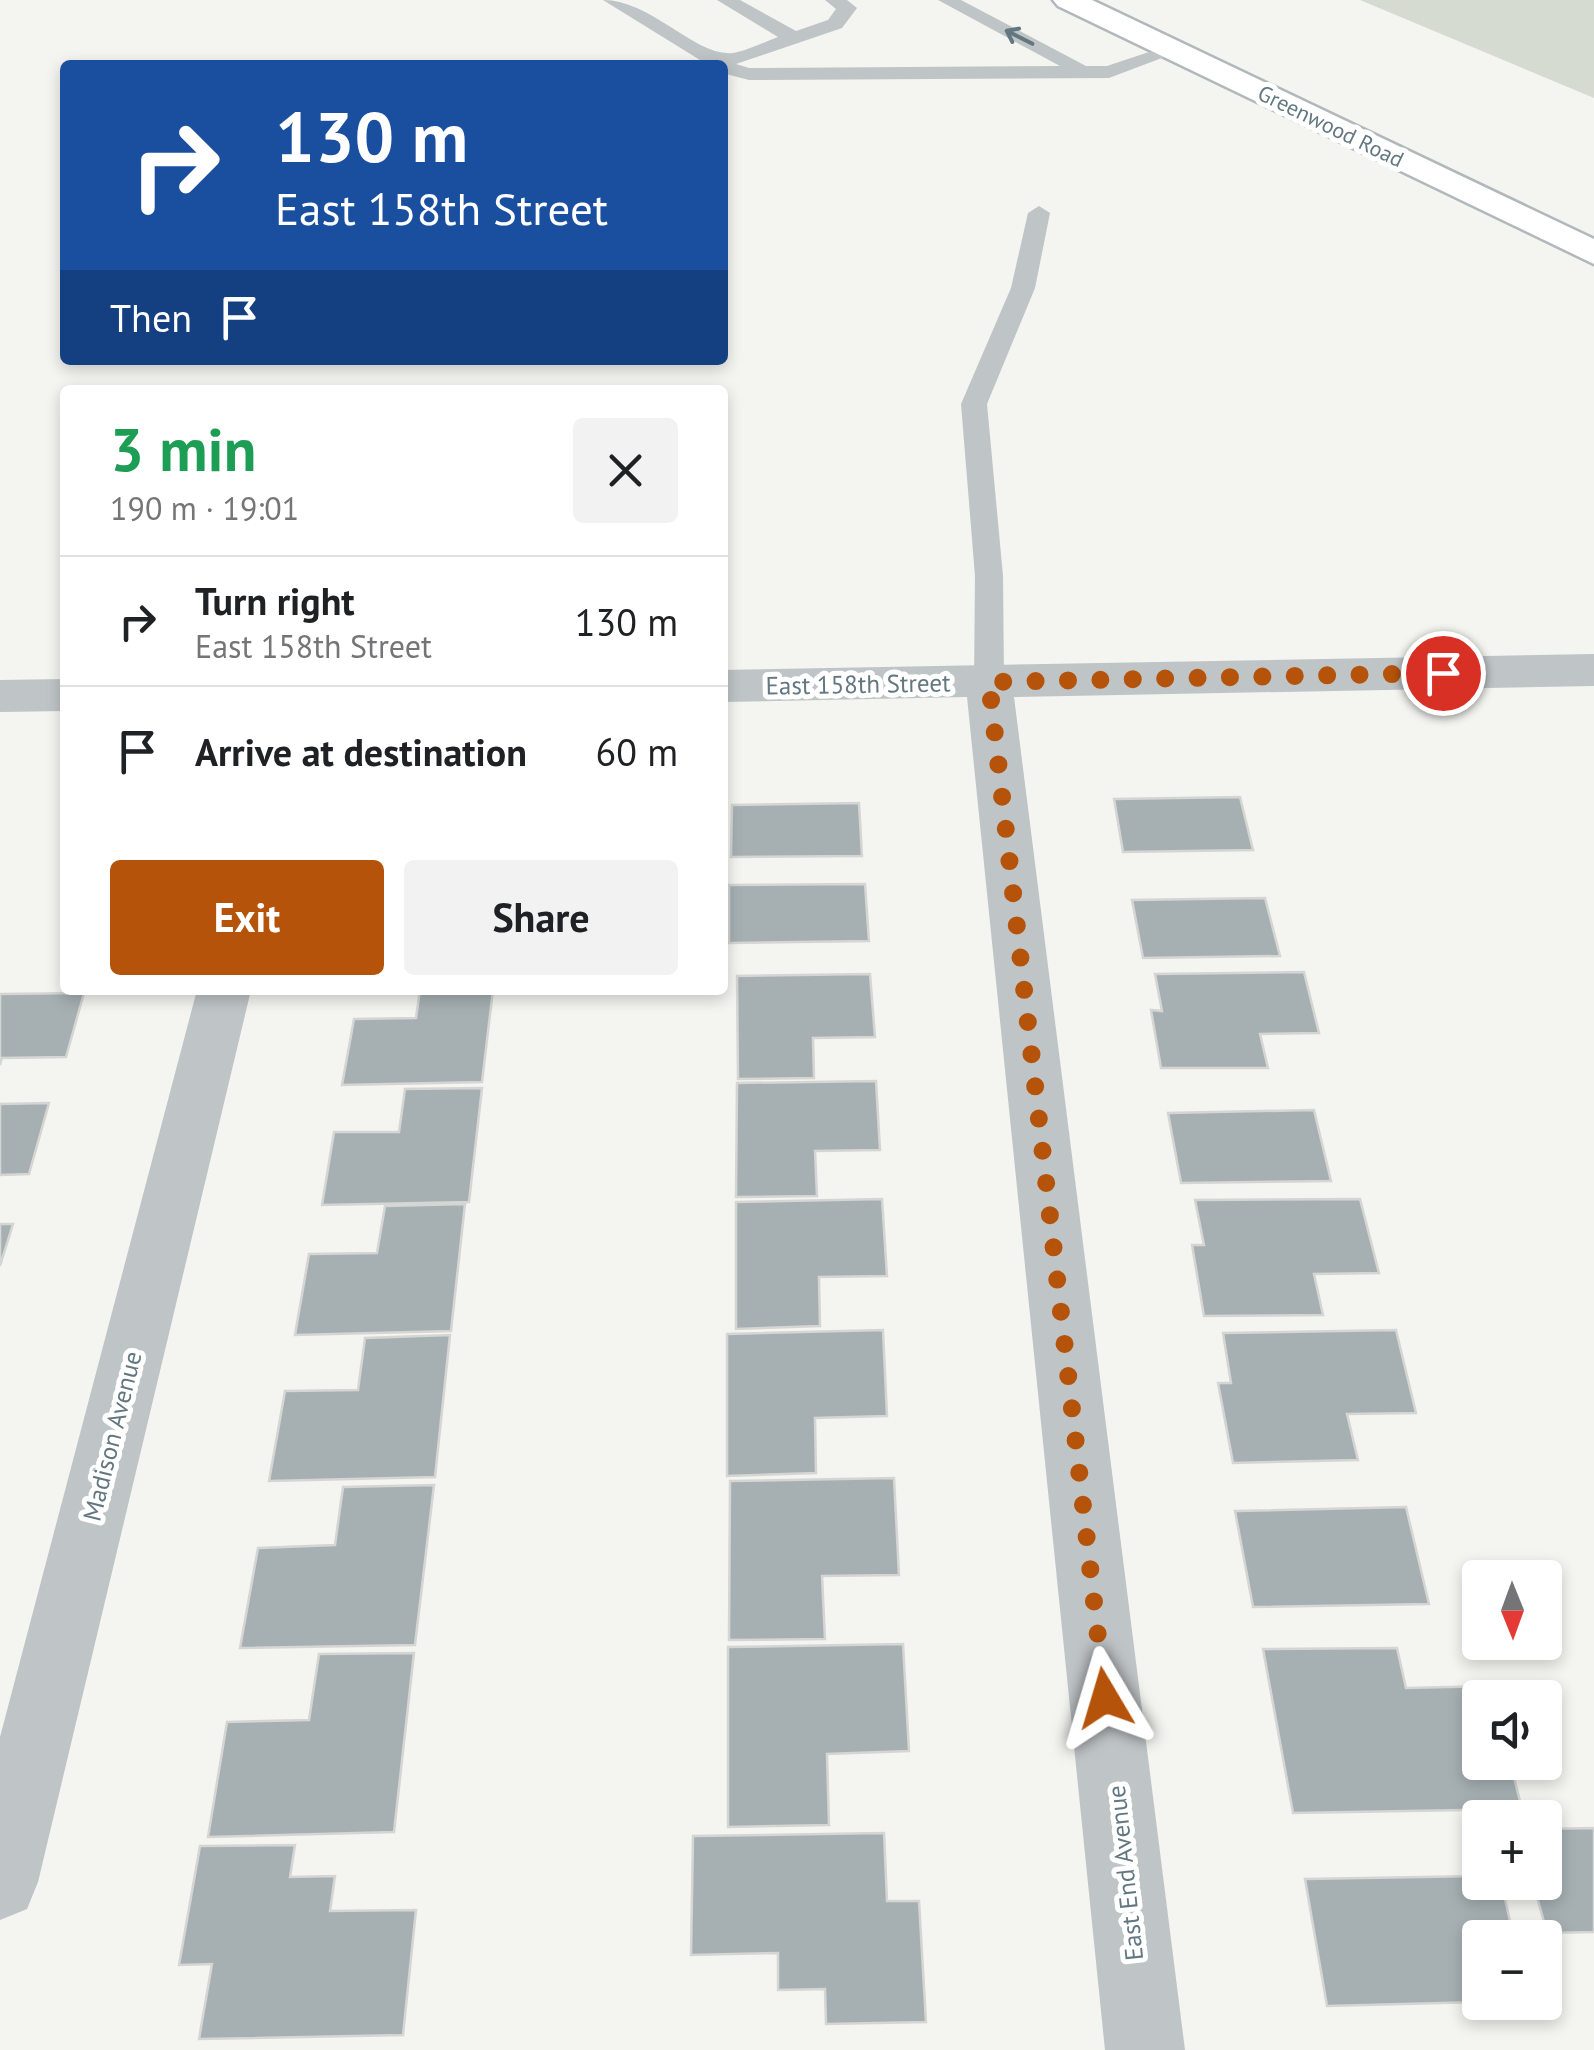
<!DOCTYPE html>
<html lang="en">
<head>
<meta charset="utf-8">
<style>
	body { margin:0; font-family:"PT Sans",sans-serif; background:#f2f2f2; color:#202124; height:100vh; display:flex; flex-direction:column; font-size:38px; white-space:nowrap }
	* { box-sizing:border-box; margin:0 }
	p { font-size:32px; color:#757577 }
	.icon { flex:none; width:55px; height:55px; fill:none; stroke:currentColor; stroke-width:2; stroke-linecap:round; stroke-linejoin:round }
	.map { position:relative; flex:1; overflow:hidden }
	.panel { position:absolute; left:60px; top:385px; width:668px; height:610px; display:flex; flex-direction:column; background:#fff; border-radius:10px; box-shadow:0 5px 15px #0003 }
	.panel>* { flex:none }
	.banner { position:absolute; left:60px; top:60px; width:668px; height:305px; border-radius:10px; box-shadow:0 5px 15px #0003; background:#1a4fa0; color:#fff; overflow:hidden }
	.needle { width:65px; rotate:179deg }
	.fabs { position:absolute; left:1462px; top:1560px; display:grid; gap:20px }
	.fabs a { display:grid; place-items:center; width:100px; height:100px; border-radius:10px; background:#fff; box-shadow:0 5px 15px #0003; font-size:50px }
	.pin { position:absolute; display:grid; place-items:center; width:85px; height:85px; color:#fff; margin:-42px; border:5px solid #fff; border-radius:50%; box-shadow:0 2px 10px #0007 }
	.me { position:absolute; width:110px; margin:-55px; rotate:353deg; stroke-linejoin:round; filter:drop-shadow(0 0 8px #0008) }
	.turn { display:flex; align-items:center; gap:35px; height:210px; padding:0 50px; font-size:45px }
	.turn .icon { width:130px; height:130px; stroke-width:2.5 }
	.turn b { display:block; font-size:70px; line-height:85px }
	.then { display:flex; align-items:center; height:95px; padding:0 50px; background:#0003; gap:20px; font-size:38px }
	.round { display:grid; place-items:center; flex:none; width:105px; height:105px; border-radius:10px; background:#f2f2f2 }
	.headline { display:flex; align-items:center; justify-content:space-between; height:170px; padding:0 50px }
	h1 { font-size:60px; font-weight:700; line-height:75px; color:#1e9e55 }
	.primary-button { display:flex; gap:20px; margin-top:auto; padding:20px 50px }
	.primary-button a { flex:1; height:115px; border-radius:10px; background:#b45309; color:#fff; font-size:40px; font-weight:700; line-height:115px; text-align:center }
	.primary-button a+a { background:#f2f2f2; color:#202124 }
	ul { padding:0; list-style:none }
	li { display:flex; align-items:center; gap:30px; height:130px; padding:0 50px; border-top:2px solid #e0e0e0 }
	li div { flex:1 }
	li b { display:block; font-size:38px }
	li em { font-style:normal }
	.map>svg:first-child { display:block }
	.green { fill:#d6dbd1 }
	.building { fill:#a6b0b3; stroke:#d5d5d3; stroke-width:2.5 }
	.lines { fill:none; stroke-linecap:round; stroke-linejoin:round }
	.secondary-casing { stroke:#b1b8bb; stroke-width:5 }
	.lane { fill:#bfc4c6; fill-rule:evenodd }
	.street { fill:#bfc4c6; fill-rule:evenodd }
	.secondary { fill:#fff; fill-rule:evenodd }
	.oneway { stroke:#637781 }
	.route { stroke:#b45309; stroke-width:18; stroke-dasharray:0 32.4 }
	.labels { text-anchor:middle; dominant-baseline:central; stroke-width:10; stroke-linejoin:round; paint-order:stroke }
	.far-street-label { font-size:22px; fill:#637781; stroke:#fff }
	.street-label { font-size:25px; fill:#637781; stroke:#fff }
</style>
</head>
<body>
<div class="map">
<svg width="1594" height="2050" viewBox="0 0 1594 2050">
	<rect width="100%" height="100%" fill="#f4f4f0"/>
	<polygon class="green" points="1360,0 1594,0 1594,98"/>
	<g class="building">
		<polygon points="1240,797 1253,850 1123,852 1114,799"/>
		<polygon points="859,803 862,856 731,857 732,805"/>
		<polygon points="865,884 869,941 729,943 729,885"/>
		<polygon points="1265,898 1280,956 1143,958 1132,900"/>
		<polygon points="1304,972 1319,1033 1260,1034 1268,1068 1161,1068 1151,1010 1162,1011 1155,974"/>
		<polygon points="870,974 875,1037 813,1038 814,1078 738,1079 737,976"/>
		<polygon points="420,990 493,990 482,1082 342,1085 354,1019 416,1018"/>
		<polygon points="84,993 66,1057 2,1058 0,1065 0,994"/>
		<polygon points="876,1081 880,1150 815,1151 817,1196 736,1197 737,1083"/>
		<polygon points="482,1088 469,1202 322,1205 334,1132 399,1132 405,1089"/>
		<polygon points="49,1103 29,1174 0,1175 0,1104"/>
		<polygon points="1314,1110 1331,1181 1181,1183 1168,1113"/>
		<polygon points="882,1199 887,1276 819,1277 820,1326 736,1329 736,1202"/>
		<polygon points="1360,1199 1379,1273 1314,1274 1323,1315 1204,1316 1192,1245 1204,1245 1195,1200"/>
		<polygon points="465,1204 451,1331 295,1335 309,1254 377,1253 385,1206"/>
		<polygon points="0,1224 13,1224 0,1266"/>
		<polygon points="883,1330 887,1416 815,1418 816,1473 727,1476 727,1334"/>
		<polygon points="1396,1330 1416,1413 1347,1414 1358,1460 1233,1463 1218,1383 1231,1383 1223,1333"/>
		<polygon points="450,1335 435,1477 269,1481 285,1391 358,1390 365,1338"/>
		<polygon points="894,1478 899,1575 822,1576 825,1639 729,1640 730,1481"/>
		<polygon points="434,1485 415,1645 240,1648 258,1548 335,1545 343,1487"/>
		<polygon points="1406,1507 1429,1604 1253,1607 1235,1511"/>
		<polygon points="903,1644 909,1751 827,1754 829,1825 728,1827 728,1647"/>
		<polygon points="1397,1648 1406,1688 1491,1686 1494,1698 1480,1698 1480,1762 1510,1762 1522,1809 1293,1813 1263,1649"/>
		<polygon points="414,1653 394,1832 208,1837 227,1722 309,1720 319,1654"/>
		<polygon points="1594,1828 1594,1932 1547,1933 1533,1882 1545,1882 1545,1829"/>
		<polygon points="884,1833 887,1901 919,1901 926,2022 826,2024 825,1989 778,1990 778,1953 691,1955 693,1836"/>
		<polygon points="295,1845 290,1877 335,1876 330,1911 416,1910 403,2035 199,2039 212,1964 179,1965 200,1846"/>
		<polygon points="1480,1876 1480,1882 1501,1882 1514,1938 1480,1938 1480,2002 1327,2006 1305,1879"/>
	</g>
	<g class="lines">
		<defs>
			<polygon id="secondary" points="1053,0 1092,0 1594,239 1594,264 1058,6"/>
		</defs>
		<use href="#secondary" class="secondary-casing"/>
		<g class="lane">
			<path d="M603 0C652 0 695 57 733 53 747 51 764 42 778 37L717 0H740L796 31 828 20 836 9 825 0H847L857 8 842 28 736 64 749 68 1060 66 938 0H961L1086 66H1107L1173 44 1183 50 1109 78 749 80 722 73V65L700 60Z"/>
			<polygon points="1039,206 1050,213 1035,288 987,404 1003,576 1004,682 989,692 974,682 975,576 961,404 1011,288 1028,213"/>
		</g>
		<g class="street">
			<polygon points="1594,654 1594,686 1014,697 1185,2050 1105,2050 967,697 722,702 722,670"/>
			<polygon points="65,679 65,711 0,712 0,680"/>
			<polygon points="197,990 251,990 38,1882 27,1909 0,1920 0,1737"/>
		</g>
		<use href="#secondary" class="secondary"/>
	</g>
	<defs><path id="oneway-shaft" d="M-6 0H5M1.5-3L5.5 0L1.5 3" fill="none" stroke-width="1.6" stroke-linecap="round" stroke-linejoin="round" transform="scale(2.5)"/></defs>
	<use class="oneway" href="#oneway-shaft" transform="translate(1019 37) rotate(-153)"/>
	<g class="lines">
		<polyline class="route" points="1105,1698 989,682 1443,673"/>
	</g>
	<g class="labels">
		<g class="far-street-label">
			<text transform="translate(1331 126) rotate(26)">Greenwood Road</text>
		</g>
		<g class="street-label">
			<text transform="translate(858 684) rotate(-1)">East 158th Street</text>
			<text transform="translate(112 1436) rotate(-76)">Madison Avenue</text>
			<text transform="translate(1125 1873) rotate(-96)">East End Avenue</text>
		</g>
	</g>
</svg>
<div class="fabs">
<a><svg class="needle" viewBox="-14 -14 28 28"><path d="M0-13l5 13h-10z" fill="#e53935"/><path d="M0 13l5-13h-10z" fill="#757577"/></svg></a>
<a><svg class="icon" aria-label="sound" viewBox="0 0 24 24"><path d="M4 9h4l5-4v14l-5-4H4zM17 9q2 3 0 6"/></svg></a>
<a>+</a>
<a>−</a>
</div>
<div class="pin" style="left:1443px;top:673px;background:#d93025"><svg class="icon" aria-label="arrive" viewBox="0 0 24 24"><path d="M6 21V4h12l-3 4 3 4H6"/></svg></div>
<svg class="me" style="left:1105px;top:1698px" viewBox="-20 -20 40 40"><path d="M0-17L14 15 0 8-14 15z" fill="#b45309" stroke="#fff" stroke-width="4"/></svg>
<div class="banner">
<div class="turn"><svg class="icon" aria-label="right" viewBox="0 0 24 24"><path d="M7 20v-9h11M14 6l5 5-5 5"/></svg><div><b>130 m</b>East 158th Street</div></div>
<div class="then">Then<svg class="icon" aria-label="arrive" viewBox="0 0 24 24"><path d="M6 21V4h12l-3 4 3 4H6"/></svg></div>
</div>
<section class="panel">
<div class="headline"><div><h1>3 min</h1><p>190 m · 19:01</p></div><a class="round"><svg class="icon" aria-label="close" viewBox="0 0 24 24"><path d="M6 6l12 12M18 6L6 18"/></svg></a></div>
<ul>
<li><svg class="icon" aria-label="right" viewBox="0 0 24 24"><path d="M7 20v-9h11M14 6l5 5-5 5"/></svg><div><b>Turn right</b><p>East 158th Street</p></div><em>130 m</em></li>
<li><svg class="icon" aria-label="arrive" viewBox="0 0 24 24"><path d="M6 21V4h12l-3 4 3 4H6"/></svg><div><b>Arrive at destination</b></div><em>60 m</em></li>
</ul>
<div class="primary-button"><a>Exit</a><a>Share</a></div>
</section>
</div>
</body>
</html>
